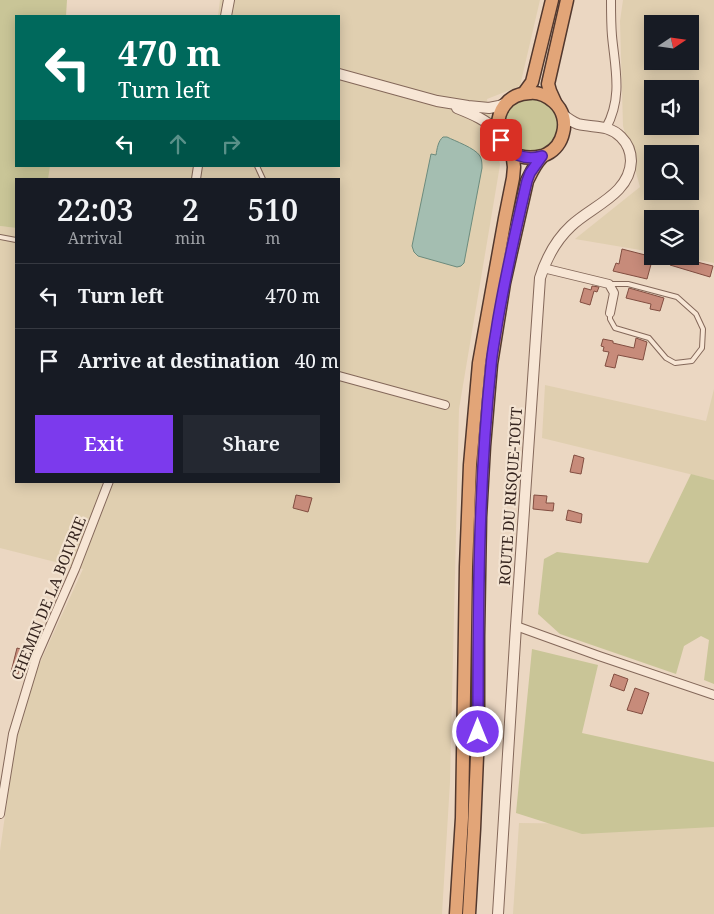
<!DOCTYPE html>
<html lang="en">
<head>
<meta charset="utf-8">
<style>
	body { margin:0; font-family:"Noto Serif",serif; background:#242831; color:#f1f3f6; height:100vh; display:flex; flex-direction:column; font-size:19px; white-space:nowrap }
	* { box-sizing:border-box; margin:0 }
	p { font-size:16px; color:#9ea1a6 }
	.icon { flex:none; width:28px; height:28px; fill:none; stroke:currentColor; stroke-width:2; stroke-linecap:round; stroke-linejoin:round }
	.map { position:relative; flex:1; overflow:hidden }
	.details { position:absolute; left:15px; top:178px; width:325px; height:305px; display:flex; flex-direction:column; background:#171b24; border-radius:0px; box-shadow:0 2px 12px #0003 }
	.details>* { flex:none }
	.banner { position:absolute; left:15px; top:15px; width:325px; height:152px; border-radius:0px; box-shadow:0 2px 12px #0003; background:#00695c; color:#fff; overflow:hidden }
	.needle { width:32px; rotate:77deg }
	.tools { position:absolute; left:644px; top:15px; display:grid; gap:10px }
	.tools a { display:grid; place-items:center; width:55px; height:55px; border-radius:0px; background:#171b24; box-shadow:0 2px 12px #0003; font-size:25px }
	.pin { position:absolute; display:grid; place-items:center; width:42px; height:42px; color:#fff; margin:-21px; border-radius:10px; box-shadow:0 2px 8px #0006 }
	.me { position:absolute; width:55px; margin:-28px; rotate:0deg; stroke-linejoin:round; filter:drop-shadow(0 0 4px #0008) }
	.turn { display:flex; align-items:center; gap:18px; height:105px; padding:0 20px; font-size:22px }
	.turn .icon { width:65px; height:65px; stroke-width:2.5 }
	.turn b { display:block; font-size:35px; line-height:42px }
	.lanes { display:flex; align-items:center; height:48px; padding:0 20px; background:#0003; justify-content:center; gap:25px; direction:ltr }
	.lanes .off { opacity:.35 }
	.eta { display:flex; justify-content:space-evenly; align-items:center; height:85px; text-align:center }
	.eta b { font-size:30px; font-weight:600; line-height:35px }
	.action { display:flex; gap:10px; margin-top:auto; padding:10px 20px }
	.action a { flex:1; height:58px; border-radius:0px; background:#7c3aed; color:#fff; font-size:20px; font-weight:600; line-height:58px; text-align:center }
	.action a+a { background:#242831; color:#f1f3f6 }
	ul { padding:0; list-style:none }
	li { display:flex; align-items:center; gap:15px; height:65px; padding:0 20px; border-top:1px solid #363941 }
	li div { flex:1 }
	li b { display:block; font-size:19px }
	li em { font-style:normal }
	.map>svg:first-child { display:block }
	.farmland { fill:#e0cfb0; fill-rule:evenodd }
	.green { fill:#c9c597 }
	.water { fill:#a4beb1; stroke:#6c8b7d }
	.building { fill:#c78b7a; stroke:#824e41 }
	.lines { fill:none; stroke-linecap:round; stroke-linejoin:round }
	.service-casing { stroke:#84685a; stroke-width:6 }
	.minor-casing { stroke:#84685a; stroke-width:10 }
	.tertiary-casing { stroke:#84685a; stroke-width:12 }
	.trunk-casing { stroke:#52382e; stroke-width:15 }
	.service { stroke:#f7e6d5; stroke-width:4 }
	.minor { stroke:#f7e6d5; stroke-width:8 }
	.tertiary { stroke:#f7e6d5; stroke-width:10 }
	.trunk { stroke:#e2a578; stroke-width:12 }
	.route-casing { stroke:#51269a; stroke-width:12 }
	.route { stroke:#7c3aed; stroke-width:9 }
	.labels { text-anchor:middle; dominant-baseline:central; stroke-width:4.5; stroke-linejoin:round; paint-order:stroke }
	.street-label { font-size:15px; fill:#35241e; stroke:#f3e3d1 }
</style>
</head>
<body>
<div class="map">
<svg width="714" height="914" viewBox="0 0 714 914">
	<rect width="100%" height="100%" fill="#ebd7c2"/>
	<g class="farmland">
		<polygon points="220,0 540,0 520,86 487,99 500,165 459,409 450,782 442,914 0,914 0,851 16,737 32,680 83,569 0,548 0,226 16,228 16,481 339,481 339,179 47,179 49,166 339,166 339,16 218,16"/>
		<path d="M623 0H714V263L677 256H690V219H652V252L575 239 640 187 623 126 620 21ZM652 24H690V61H652ZM652 89H690V126H652ZM652 154H690V191H652Z"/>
		<polygon points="545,385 706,421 714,389 714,480 542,438"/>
		<polygon points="519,823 714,825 714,914 513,914"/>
	</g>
	<g class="green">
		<polygon points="0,0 67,0 66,16 16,16 16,166 50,166 48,179 16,179 16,228 0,226"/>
		<circle cx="531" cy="125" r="27"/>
		<polygon points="691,474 714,480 714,684 704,680 709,640 701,636 684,646 676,674 560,634 538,614 544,559 557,552 648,563"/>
		<polygon points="532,649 598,665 582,733 714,762 714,827 582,834 516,813"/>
	</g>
	<path class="water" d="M443 137H447C455 141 475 148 480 156 482 160 482 164 482 168L464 263 461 266 457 267 418 256 414 252 412 246 431 154 436 155C437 149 438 141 443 137Z"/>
	<g class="building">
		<polygon points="622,249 653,257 647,279 613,271 616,263 619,264"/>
		<polygon points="673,256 713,266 710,277 670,265"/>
		<polygon points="592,286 599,287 597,292 594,291 590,305 580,302 584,288 591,290"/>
		<polygon points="629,288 664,298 660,311 650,309 651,304 626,298"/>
		<polygon points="636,338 647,342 643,360 618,355 615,368 605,366 609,352 603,351 604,347 601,346 603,339 613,341 613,343 634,348"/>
		<polygon points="574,455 584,458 581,474 570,472"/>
		<polygon points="296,495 312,498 308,512 293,508"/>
		<polygon points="534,495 547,496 546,503 554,503 553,511 533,509"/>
		<polygon points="568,510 582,514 581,523 566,520"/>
		<polygon points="17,648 24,650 18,674 11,672"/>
		<polygon points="614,674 628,679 624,691 610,686"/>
		<polygon points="635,688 649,693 642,714 627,710"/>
	</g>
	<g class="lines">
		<defs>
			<g id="service">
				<polyline points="257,166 263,179"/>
				<polyline points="0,237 16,240"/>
				<polyline points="609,284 628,284 677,297 696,314 703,329 702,348 692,361 675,363 666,358 649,338 615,328 610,319 610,313"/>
			</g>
			<g id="minor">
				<path d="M606 128C623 97 615 68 612 36 611 24 611 12 611 0"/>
				<polyline points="196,179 198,166"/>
				<polyline points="543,268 609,284 614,293 610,313"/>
				<polyline points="339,376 445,405"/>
				<polyline points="516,626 599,656 714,695"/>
				<polyline points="0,814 13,734 36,658 75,569 109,481"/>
			</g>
			<g id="tertiary">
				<polyline points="226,16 229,0"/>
				<polyline points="339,74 437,101 468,106 489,108 499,106 506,103"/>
				<path d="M457 108C472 114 487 120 499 133"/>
				<path d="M498 914 516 626 540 278C546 259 557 239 571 226 592 206 630 194 631 161 631 152 627 143 621 137 608 124 594 128 578 124 572 122 567 118 562 114"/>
			</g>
			<g id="trunk">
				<polyline points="524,93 532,82 552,0"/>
				<polyline points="555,102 550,91 548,84 567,0"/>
				<polyline points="456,914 462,818 466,567 470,465 479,363 505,218 513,178 514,167 513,159 510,151"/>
				<path d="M469 914 474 829 478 732V636L480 517 484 446 491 364 504 283 527 181C531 173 535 164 541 158 544 155 543 156 547 154 555 150 561 142 563 133 566 122 563 110 554 102 547 96 539 92 530 93 483 94 489 169 542 156"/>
			</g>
		</defs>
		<use href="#service" class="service-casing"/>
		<use href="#minor" class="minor-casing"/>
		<use href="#tertiary" class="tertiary-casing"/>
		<use href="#trunk" class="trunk-casing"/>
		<use href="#service" class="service"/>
		<use href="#minor" class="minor"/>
		<use href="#tertiary" class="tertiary"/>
		<use href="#trunk" class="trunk"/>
	</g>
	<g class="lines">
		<defs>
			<path id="route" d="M478 732C478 610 478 488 491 366 492 352 495 339 497 325 505 276 516 229 527 181L530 173 542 156C525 161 511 155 501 140"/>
		</defs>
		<use href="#route" class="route-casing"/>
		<use href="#route" class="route"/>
	</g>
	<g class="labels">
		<g class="street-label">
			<text transform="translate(510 496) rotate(-86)">ROUTE DU RISQUE-TOUT</text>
			<text transform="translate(48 598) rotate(-68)">CHEMIN DE LA BOIVRIE</text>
		</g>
	</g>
</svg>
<div class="tools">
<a><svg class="needle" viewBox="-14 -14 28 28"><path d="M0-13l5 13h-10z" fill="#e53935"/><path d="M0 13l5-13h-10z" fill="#9ea1a6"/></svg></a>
<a><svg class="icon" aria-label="sound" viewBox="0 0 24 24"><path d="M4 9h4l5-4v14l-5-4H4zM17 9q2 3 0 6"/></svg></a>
<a><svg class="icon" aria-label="search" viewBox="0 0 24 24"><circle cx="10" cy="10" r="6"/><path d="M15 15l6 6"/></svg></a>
<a><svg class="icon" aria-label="layers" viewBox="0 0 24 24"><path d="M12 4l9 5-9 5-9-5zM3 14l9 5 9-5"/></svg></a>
</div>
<div class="pin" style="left:501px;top:140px;background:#d93025"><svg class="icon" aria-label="arrive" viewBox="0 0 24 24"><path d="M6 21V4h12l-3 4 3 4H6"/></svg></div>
<svg class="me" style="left:478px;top:732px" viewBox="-20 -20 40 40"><circle r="17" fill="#7c3aed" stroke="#fff" stroke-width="3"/><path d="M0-11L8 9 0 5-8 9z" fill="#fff"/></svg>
<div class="banner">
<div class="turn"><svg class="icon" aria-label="left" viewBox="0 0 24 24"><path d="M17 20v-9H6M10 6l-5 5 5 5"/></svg><div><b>470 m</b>Turn left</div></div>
<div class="lanes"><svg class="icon" aria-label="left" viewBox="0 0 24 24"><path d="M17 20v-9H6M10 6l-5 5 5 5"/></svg><svg class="icon off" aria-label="ahead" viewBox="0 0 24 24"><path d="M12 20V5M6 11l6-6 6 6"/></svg><svg class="icon off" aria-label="right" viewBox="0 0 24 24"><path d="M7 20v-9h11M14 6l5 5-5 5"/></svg></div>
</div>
<section class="details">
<div class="eta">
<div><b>22:03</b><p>Arrival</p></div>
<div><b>2</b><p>min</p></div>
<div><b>510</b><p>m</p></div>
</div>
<ul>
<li><svg class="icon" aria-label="left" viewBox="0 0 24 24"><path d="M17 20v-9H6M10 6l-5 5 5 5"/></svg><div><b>Turn left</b></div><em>470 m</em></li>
<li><svg class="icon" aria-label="arrive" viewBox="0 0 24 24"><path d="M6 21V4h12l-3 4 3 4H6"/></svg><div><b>Arrive at destination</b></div><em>40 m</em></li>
</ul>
<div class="action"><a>Exit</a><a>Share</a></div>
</section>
</div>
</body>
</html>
